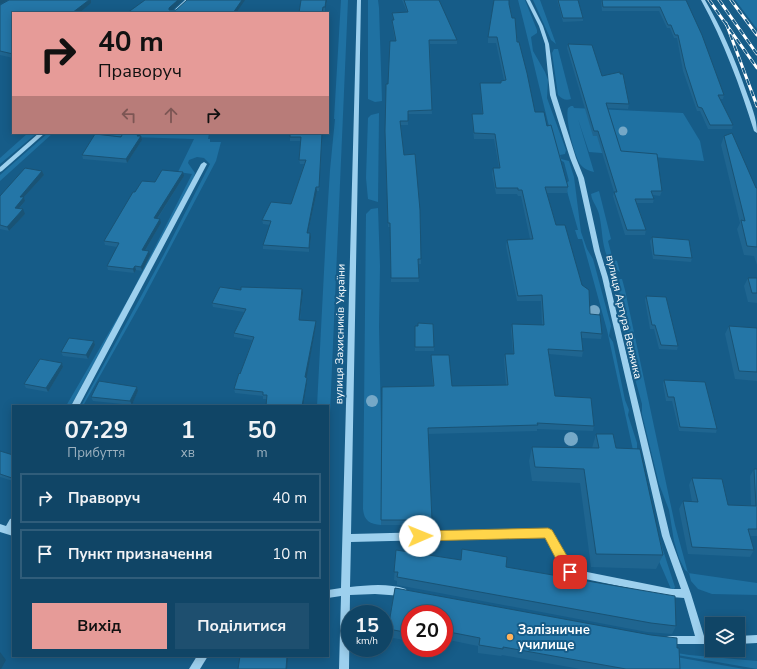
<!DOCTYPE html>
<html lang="uk">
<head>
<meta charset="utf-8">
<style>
	body { margin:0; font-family:"Nunito Sans",sans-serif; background:#1e4f6f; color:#f1f3f6; height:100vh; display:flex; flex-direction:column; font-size:15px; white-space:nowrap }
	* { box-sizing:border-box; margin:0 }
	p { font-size:13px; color:#9cb1bf }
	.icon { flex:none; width:22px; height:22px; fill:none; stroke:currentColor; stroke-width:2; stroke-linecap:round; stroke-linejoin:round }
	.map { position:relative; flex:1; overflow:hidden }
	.panel { position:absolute; left:12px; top:405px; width:317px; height:252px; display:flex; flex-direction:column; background:#104566; border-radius:0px; box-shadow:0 2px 10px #0003,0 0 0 1px #305d7a }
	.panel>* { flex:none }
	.top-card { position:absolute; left:12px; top:12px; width:317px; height:122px; border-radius:0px; box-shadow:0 2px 10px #0003,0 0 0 1px #305d7a; background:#e69b98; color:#111; overflow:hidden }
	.fabs { position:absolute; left:705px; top:617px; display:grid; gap:8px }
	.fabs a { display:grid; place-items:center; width:40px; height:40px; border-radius:0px; background:#104566; box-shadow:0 2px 10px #0003,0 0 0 1px #305d7a; font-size:20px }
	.speed { position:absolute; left:341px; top:605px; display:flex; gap:8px; font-size:20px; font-weight:700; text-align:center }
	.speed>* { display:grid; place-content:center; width:52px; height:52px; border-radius:50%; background:#104566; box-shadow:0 2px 10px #0003,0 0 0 1px #305d7a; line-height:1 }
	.speed small { font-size:10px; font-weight:400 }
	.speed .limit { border:6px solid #d22; background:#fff; color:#111 }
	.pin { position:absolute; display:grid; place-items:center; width:34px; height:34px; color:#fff; margin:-17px; border-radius:8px; box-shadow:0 2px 6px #0006 }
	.me { position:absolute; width:44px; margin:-22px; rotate:89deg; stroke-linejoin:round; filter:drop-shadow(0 0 3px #0008) }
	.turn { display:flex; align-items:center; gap:14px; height:84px; padding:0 20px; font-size:18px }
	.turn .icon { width:52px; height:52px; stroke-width:2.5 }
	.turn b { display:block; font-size:28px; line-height:34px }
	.lanes { display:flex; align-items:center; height:38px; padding:0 20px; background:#0003; justify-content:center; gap:20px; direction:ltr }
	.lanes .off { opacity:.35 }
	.eta { display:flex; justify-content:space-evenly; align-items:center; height:68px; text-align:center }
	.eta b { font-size:24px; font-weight:700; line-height:28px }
	.button { display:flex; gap:8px; margin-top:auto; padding:8px 20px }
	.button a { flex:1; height:46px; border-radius:0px; background:#e69b98; color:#111; font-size:16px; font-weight:700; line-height:46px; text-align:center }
	.button a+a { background:#1e4f6f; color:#f1f3f6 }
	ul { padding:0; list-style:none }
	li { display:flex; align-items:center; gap:12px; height:50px; margin:0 8px 6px; padding:0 12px; border:2px solid #305d7a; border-radius:0px }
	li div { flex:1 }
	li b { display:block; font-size:15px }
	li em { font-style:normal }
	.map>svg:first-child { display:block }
	.green { fill:#1f71a2 }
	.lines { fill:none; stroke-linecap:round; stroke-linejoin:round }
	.minor { fill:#9dd0ee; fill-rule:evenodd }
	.rail-casing { stroke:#fff; stroke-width:3 }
	.rail { stroke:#165c88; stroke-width:2; stroke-dasharray:6; stroke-linecap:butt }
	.tree { fill:#75a8c7 }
	.wall { fill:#1f6590 }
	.shaded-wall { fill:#195375 }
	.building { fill:#2476a7; stroke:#195375 }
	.route { fill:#ffd54a; stroke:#a68a30 }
	.poi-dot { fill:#ffb25a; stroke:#165c88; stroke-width:1.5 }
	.labels { text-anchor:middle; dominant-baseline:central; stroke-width:4; stroke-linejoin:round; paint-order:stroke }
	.street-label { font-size:11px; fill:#fff; stroke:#165c88 }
	.near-poi-label { font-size:13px; font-weight:bold; fill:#fff; stroke:#165c88; text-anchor:start }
</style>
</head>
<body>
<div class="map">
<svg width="757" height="669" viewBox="0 0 757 669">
	<rect width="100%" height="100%" fill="#165c88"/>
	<g class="green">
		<polygon points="341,0 348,0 328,459 328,406 317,406 326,233 330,170 335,119 334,119"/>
		<polygon points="368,0 378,0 379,8 382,101 375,102 368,99"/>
		<path d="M518 0H525L537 30V33L531 37 533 51 545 72 548 80 547 98 566 150 565 154 560 155 561 159 569 161 574 177 581 232 587 249 593 259 611 326 609 336 613 342 625 400 629 410 628 415 637 443V452L661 544 675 587 674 589H671L655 552 607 330 582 239H578L575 230H578L565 184 569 181 564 162 558 159C543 107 532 53 518 0Z"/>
		<polygon points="533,0 540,0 556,44 551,40"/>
		<polygon points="735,0 757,0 757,29 736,1"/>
		<path d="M554 49H558L571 99C566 101 562 99 558 95L552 53Z"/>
		<path d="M571 106H573L574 108 683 113 700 141 704 161 589 152 578 119 594 172C589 171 584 169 580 164 574 154 565 119 568 108Z"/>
		<polygon points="379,113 378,202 368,199 366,178 368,118 371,115"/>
		<polygon points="28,133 37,133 0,164 0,158"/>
		<polygon points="48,133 53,133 0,181 0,175"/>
		<polygon points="74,133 209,133 208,139 210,139 210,142 221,142 216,161 141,303 83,406 81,406 163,256 210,164 204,158 197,157 189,160 188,163 195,173 194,178 106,346 90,370 71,406 66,406 129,298 192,174 178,172 194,139 130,137"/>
		<path d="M599 191 611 239 608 241 613 260 617 261 620 272C600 259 604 234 599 214 597 206 592 202 591 194Z"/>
		<path d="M378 208 380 266 379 327 381 424V525C370 524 364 521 363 509L366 214 371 209Z"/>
		<polygon points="620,279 622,279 625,290 675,525 688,573 757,583 757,595 712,594 698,589 691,581 689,573 685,570 679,558 674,541 669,510 659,484 642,414 642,404 625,343 618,280"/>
		<polygon points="444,614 689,655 757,661 757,669"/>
		<polygon points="676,657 744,669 677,669"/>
	</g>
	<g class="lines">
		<g class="minor">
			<polygon points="185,0 190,0 176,13 171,13"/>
			<path d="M357 0H361L351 534 548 529 551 530 572 569 672 589H681L662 536 602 277 594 251 578 178 570 158 550 95 545 44 539 26 526 0H530L543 26 549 44 556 95 576 158 584 178 600 251 608 277 670 536 691 594 704 636H712V644H669L666 643 664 640 666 637 669 636H695L684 598 672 597 566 575 546 537 351 542 350 587C368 585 389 583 406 589L407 592 406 595 403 596 375 594 350 595 349 669H339L341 596 328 598V590L341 588Z"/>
			<path d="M701 0H705C722 29 735 59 746 91 751 105 757 118 757 133L754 131C740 86 724 42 701 0Z"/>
			<polygon points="39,133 45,133 2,171 0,172 0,167"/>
			<polygon points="204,162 207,164 79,406 71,406 201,164"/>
			<polygon points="13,518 13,536 0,532 0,524 6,526 10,519"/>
			<polygon points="757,635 757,643 738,644 738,636"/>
			<polygon points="197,656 208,656 200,669 189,669"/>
		</g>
		<defs>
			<g id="rail">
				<polyline points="709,0 757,68"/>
				<polyline points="719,0 757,54"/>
				<polyline points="731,0 757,35"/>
				<polyline points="726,23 757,106"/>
			</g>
		</defs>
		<use href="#rail" class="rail-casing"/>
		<use href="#rail" class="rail"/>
	</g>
	<g class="tree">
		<circle cx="623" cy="131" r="4.5"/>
		<circle cx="594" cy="311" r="6"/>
		<circle cx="372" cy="401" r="6"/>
		<circle cx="571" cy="439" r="7"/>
	</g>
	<g class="wall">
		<polygon points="9,0 91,0 91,3 13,13 13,58 0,55 0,5"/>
		<polygon points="301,0 327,0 325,11 323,11 323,13 299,13"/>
		<polygon points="402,0 439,0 457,40 457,44 430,44 432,114 408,114 408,125 401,125 404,155 421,259 421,264 418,264 419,282 391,282 390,227 388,227 385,131 388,84 395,41 392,24 392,20 393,20 392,13 407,12"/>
		<polygon points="557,0 578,0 583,18 583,21 563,22"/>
		<polygon points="601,0 686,0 724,95 723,99 720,99 733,125 732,129 708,129 700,111 697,111 683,71 677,38 674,38 670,28 667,28 659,11 602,11"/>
		<polygon points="509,4 535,112 547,126 568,187 567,193 547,193 556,225 590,314 602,334 601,339 582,338 583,351 582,357 549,354 555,396 594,426 593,431 537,429 537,431 428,434 432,520 431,525 381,525 382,387 433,386 431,361 431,355 452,386 506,385 504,359 505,354 513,354 511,330 512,324 542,325 541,301 517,301 506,246 507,240 530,239 521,196 518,196 517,194 496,194 492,174 493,168 499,168 494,139 474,139 472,120 472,114 482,114 480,89 480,83 500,83 501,81 504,80 496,43 488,43 488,37"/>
		<polygon points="568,44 602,76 629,104 628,109 608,108 621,151 662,191 660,196 653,195 654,199 653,203 637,203 646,230 645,235 625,235 613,196 614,192 597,136 593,136 567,48"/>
		<polygon points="141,133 140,136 141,136 142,140 127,163 83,159 82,155 121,137"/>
		<polygon points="322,133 319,191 317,191 308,233 311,237 309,252 263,249 263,245 270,225 263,224 262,220 291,204 304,164 300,164 299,160 301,141 290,141 290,137"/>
		<polygon points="724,136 756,188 757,188 757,265 754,256 744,255 737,229 740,223 721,145"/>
		<polygon points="42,171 44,175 24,197 25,201 19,209 25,214 9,231 0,229 0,196"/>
		<polygon points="184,176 158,218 161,223 145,251 150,255 142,271 136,270 134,273 108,270 107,266 117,247 105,245 104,241 135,192 155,182"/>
		<polygon points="652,237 692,258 691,262 653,259 650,241"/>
		<polygon points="748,278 757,278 757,303 748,302 744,286"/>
		<polygon points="241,290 303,293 300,320 316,325 306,378 307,378 307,382 267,399 263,399 263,396 235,393 234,389 240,374 252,340 234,337 234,333 244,312 213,307 212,303"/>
		<polygon points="646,296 678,346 677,350 659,349 654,329 650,329 645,300"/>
		<polygon points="729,326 757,328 757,381 735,379 725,334"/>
		<polygon points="415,330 434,347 434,351 415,351"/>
		<polygon points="94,341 95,345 88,359 63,356 61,352"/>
		<polygon points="62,363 63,367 48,392 26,388 24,384"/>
		<polygon points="664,380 717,429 716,433 679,431 672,401 666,401 663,384"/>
		<polygon points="137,387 138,391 132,405 93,401 91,397"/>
		<polygon points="596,434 616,448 663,555 656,569 591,567 580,483 532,481 529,461 532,447 592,448"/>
		<polygon points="0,451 13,455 13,481 0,477"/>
		<polygon points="754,469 757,469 757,536 750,536 754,550 750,557 688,554 679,509 683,501 692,502 689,485 692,478 728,505 751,505 750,476"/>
		<polygon points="396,550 506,567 676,626 672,634 647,632 397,585 397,581 394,580"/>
		<polygon points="395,588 677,648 680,669 580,669 502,655 501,656 478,653 478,646 444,639 444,614 410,614 410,641 387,637 388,629"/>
	</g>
	<g class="shaded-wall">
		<polygon points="0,0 8,0 0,4"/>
		<polygon points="89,0 91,0 91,3 79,13 72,13"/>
		<polygon points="178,0 183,0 170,12 169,8"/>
		<polygon points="242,0 245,0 236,13 233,13"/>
		<polygon points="326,0 327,0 325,11 325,7"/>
		<polygon points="139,133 141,133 138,140 137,136"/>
		<polygon points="141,136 142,140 127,163 126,159"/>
		<polygon points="42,171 44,175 24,197 25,201 16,212 15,208 20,197"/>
		<polygon points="183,172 184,176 155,222 154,218"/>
		<polygon points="316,187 317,191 307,237 307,233"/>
		<polygon points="23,209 25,214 9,231 7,227"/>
		<polygon points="160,219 161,223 143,254 142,250"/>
		<polygon points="310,233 311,237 309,252 309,248"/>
		<polygon points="149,251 150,255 142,271 141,267"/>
		<polygon points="135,266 136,270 134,273 133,269"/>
		<polygon points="302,289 303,293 299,324 299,320"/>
		<polygon points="316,321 316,325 306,381 305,377"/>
		<polygon points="94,341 95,345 88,359 86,355"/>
		<polygon points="62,363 63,367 48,392 46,388"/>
		<polygon points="307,378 307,382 303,406 302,406"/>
		<polygon points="137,387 138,391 132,405 130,401"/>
		<polygon points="0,652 6,660 1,669 0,669"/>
		<polygon points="287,656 288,656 287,669 286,669"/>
	</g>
	<g class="building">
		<polygon points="9,0 89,0 72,13 13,13 13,54 0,51 0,5"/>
		<polygon points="145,0 178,0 169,8 169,10 176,10 187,0 242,0 233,13 127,13"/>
		<polygon points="301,0 326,0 325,7 323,7 322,13 299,13"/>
		<polygon points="404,0 439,0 457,40 429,40 432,110 408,111 408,121 400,121 404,155 415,154 420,210 421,259 418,259 419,278 391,278 390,223 388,223 385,131 386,88 386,84 388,84 390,41 396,41 392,20 394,20 392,13 408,12"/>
		<polygon points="494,0 509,0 509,4 512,18 515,18 517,42 519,42 527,73 535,112 544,112 547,126 551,125 568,187 545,187 556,225 565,225 582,285 589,290 590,314 600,315 602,334 581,332 583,351 548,349 555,396 591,398 594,426 537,423 538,425 428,428 432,520 381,520 382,387 434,386 431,355 449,355 452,386 508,385 505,354 514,354 512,324 544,325 542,295 518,296 507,240 533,239 522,190 518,190 518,188 496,188 493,168 500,168 495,134 474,133 472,114 483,114 480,83 501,83 501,81 506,80 497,37 488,37"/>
		<polygon points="558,0 578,0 583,18 563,18"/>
		<polygon points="602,0 686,0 702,35 724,95 718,95 733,125 710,125 702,108 698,107 685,67 678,35 675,35 671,25 668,25 660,7 603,7"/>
		<polygon points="568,44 592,45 602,76 620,72 620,74 623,74 629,104 606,103 621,151 657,154 662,191 651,191 654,199 635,199 646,230 627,230 614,192 617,192 598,131 594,131"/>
		<polygon points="123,133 139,133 137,136 141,136 126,159 82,155 95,134 121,137"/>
		<polygon points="290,133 322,133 319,187 316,187 307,233 310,233 309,248 263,245 271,221 262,220 271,202 291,204 306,160 299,160 301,137 290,137"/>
		<polygon points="732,133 756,188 757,188 757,247 747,246 741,220 745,221 724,136"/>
		<polygon points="25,168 42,171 20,197 24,197 15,208 23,209 7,227 0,225 0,196"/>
		<polygon points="162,170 183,172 154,218 160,219 142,250 149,251 141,267 135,266 133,269 107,266 119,243 104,241 133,192 135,192 142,181 155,182"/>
		<polygon points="652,237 689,240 692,258 654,255"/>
		<polygon points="748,278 757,278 757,293 752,293"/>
		<polygon points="220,287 241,290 241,287 302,289 299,320 316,321 305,377 307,378 302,406 266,406 267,395 263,395 263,392 234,389 239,373 240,374 254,337 234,333 246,309 212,303"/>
		<polygon points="646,296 666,297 678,346 661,345 655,325 652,325"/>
		<polygon points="418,323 433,324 434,347 415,347 415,326 418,326"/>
		<polygon points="729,326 757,328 757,372 739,371"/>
		<polygon points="69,338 94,341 86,355 61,352"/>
		<polygon points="40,359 62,363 46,388 24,384"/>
		<polygon points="664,380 705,382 717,429 680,427 674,397 668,397"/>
		<polygon points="99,381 137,387 130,401 91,397"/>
		<polygon points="596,434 613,434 616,448 640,449 663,555 596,554 584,469 535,467 532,447 599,448"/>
		<polygon points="0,451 13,455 13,477 12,478 0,474"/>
		<polygon points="754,469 757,469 757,529 748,529 754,550 692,547 683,501 698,502 692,478 722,479 728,505 756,506"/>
		<polygon points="462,549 507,557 506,567 675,596 676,626 651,623 397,577 398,572 394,572 396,550 461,560"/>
		<polygon points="395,588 651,635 677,638 677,648 679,648 680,669 626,669 503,647 503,649 479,645 480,638 444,631 444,614 410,614 410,633 388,629"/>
		<polygon points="240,656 287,656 286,669 238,669"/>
	</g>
	<polygon class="route" points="548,528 552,530 574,568 575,572 574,576 570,577 565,576 545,538 420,541 417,540 415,536 417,533 420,531"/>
	<circle class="poi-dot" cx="510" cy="637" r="4"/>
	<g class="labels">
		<g class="street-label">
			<text transform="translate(624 317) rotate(77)">вулиця Артура Венжика</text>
			<text transform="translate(340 334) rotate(-89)">вулиця Захисників України</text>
		</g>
		<g class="near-poi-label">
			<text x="518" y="630">Залізничне<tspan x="518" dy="15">училище</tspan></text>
		</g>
	</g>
</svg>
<div class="fabs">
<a><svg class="icon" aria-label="layers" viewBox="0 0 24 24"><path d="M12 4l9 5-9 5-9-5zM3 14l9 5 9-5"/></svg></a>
</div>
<div class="speed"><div>15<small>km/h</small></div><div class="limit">20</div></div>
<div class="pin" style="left:570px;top:572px;background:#d93025"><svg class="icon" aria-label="arrive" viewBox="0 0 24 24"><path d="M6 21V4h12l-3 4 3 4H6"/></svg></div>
<svg class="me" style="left:420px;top:536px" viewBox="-20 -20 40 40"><circle r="19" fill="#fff"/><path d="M0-13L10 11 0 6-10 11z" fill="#ffd54a"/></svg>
<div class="top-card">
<div class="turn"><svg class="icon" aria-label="right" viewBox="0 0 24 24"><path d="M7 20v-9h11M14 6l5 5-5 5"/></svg><div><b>40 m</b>Праворуч</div></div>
<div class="lanes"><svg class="icon off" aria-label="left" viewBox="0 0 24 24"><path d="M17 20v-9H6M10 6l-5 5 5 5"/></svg><svg class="icon off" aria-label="ahead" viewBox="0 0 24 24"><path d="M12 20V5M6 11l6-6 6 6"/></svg><svg class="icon" aria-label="right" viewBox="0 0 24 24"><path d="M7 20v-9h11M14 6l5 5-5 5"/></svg></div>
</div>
<section class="panel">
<div class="eta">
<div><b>07:29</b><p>Прибуття</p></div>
<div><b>1</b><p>хв</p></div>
<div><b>50</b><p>m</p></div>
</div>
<ul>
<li><svg class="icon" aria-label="right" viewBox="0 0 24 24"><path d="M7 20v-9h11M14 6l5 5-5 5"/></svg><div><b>Праворуч</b></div><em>40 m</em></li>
<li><svg class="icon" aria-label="arrive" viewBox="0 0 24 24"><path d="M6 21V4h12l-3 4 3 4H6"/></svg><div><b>Пункт призначення</b></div><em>10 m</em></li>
</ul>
<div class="button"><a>Вихід</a><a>Поділитися</a></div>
</section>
</div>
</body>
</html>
